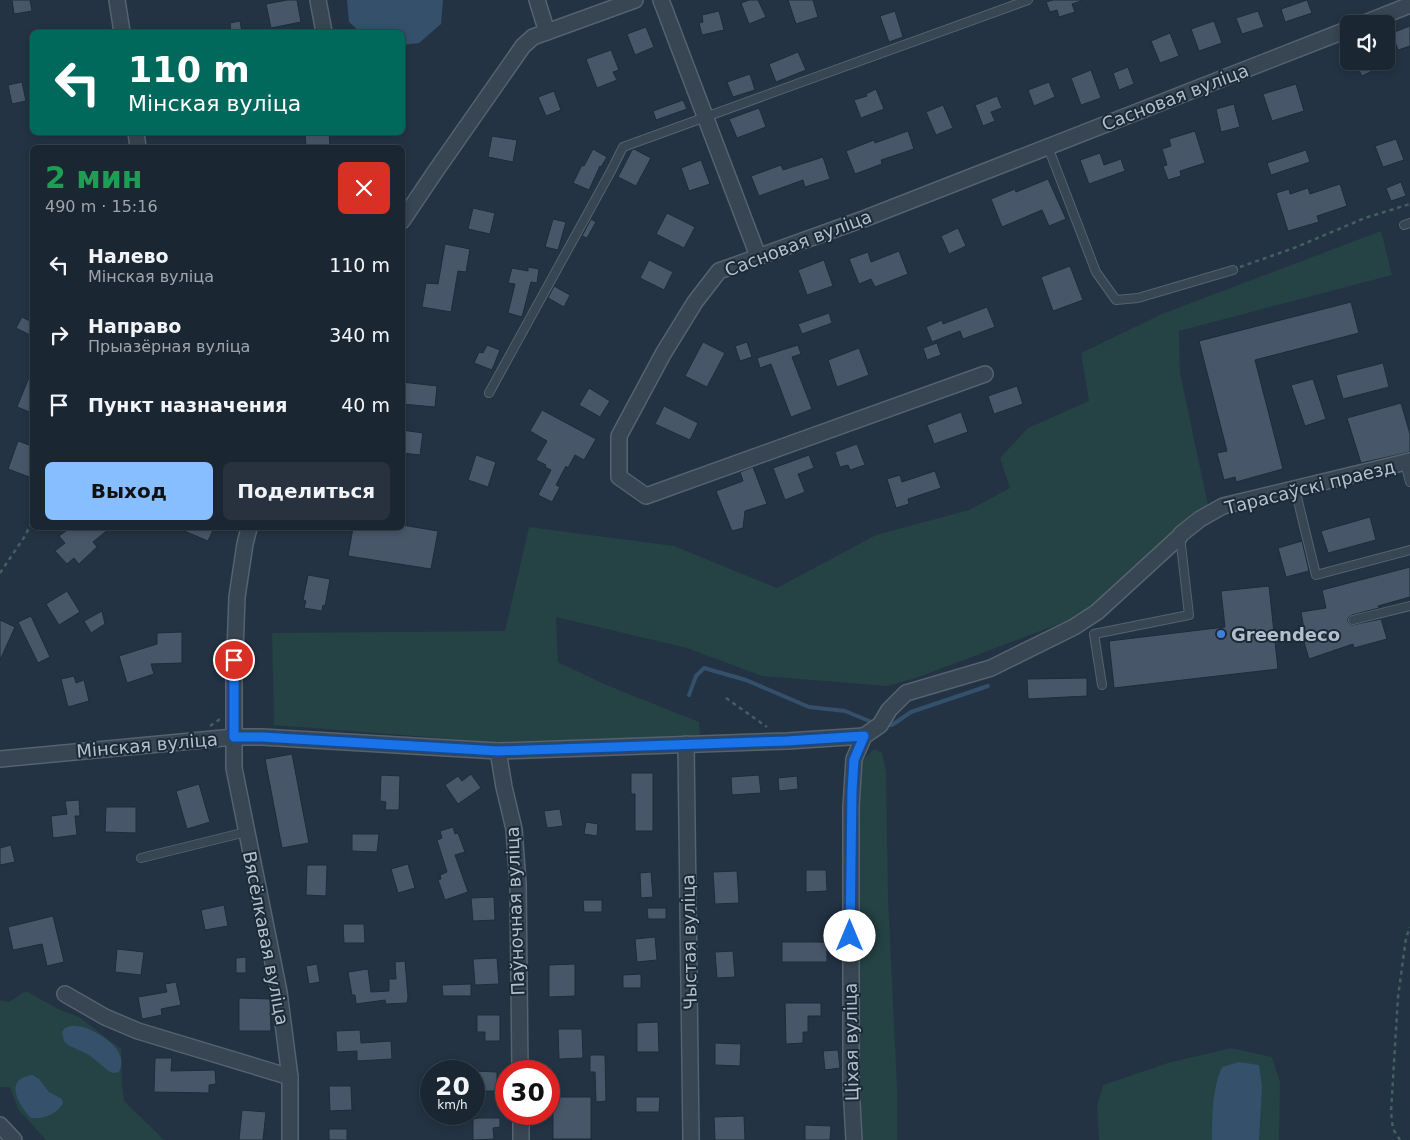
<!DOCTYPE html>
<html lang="ru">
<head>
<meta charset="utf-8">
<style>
	body { margin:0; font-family:"DejaVu Sans",sans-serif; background:#27323e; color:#f1f3f6; height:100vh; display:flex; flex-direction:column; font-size:19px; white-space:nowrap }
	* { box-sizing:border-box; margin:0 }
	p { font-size:16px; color:#9fa5ac }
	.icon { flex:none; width:28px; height:28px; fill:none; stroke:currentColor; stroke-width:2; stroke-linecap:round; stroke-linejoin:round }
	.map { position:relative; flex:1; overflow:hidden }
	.side { position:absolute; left:30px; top:145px; width:375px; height:385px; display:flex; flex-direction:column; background:#1a2632; border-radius:8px; box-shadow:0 2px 8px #0003,0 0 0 1px #38434d }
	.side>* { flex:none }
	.guide { position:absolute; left:30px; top:30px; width:375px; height:105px; border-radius:8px; box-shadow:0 2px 8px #0003,0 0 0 1px #38434d; background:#00695c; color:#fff; overflow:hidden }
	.fabs { position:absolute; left:1340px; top:15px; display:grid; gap:10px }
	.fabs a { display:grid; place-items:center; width:55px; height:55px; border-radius:8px; background:#1a2632; box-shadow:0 2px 8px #0003,0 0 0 1px #38434d; font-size:25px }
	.speed { position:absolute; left:420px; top:1060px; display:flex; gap:10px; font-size:25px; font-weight:700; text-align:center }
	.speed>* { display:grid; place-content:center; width:65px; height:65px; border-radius:50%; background:#1a2632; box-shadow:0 2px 8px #0003,0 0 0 1px #38434d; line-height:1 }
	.speed small { font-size:12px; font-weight:400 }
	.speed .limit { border:8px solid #d22; background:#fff; color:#111 }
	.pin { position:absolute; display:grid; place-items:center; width:42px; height:42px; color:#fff; margin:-21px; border:2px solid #fff; border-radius:50%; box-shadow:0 1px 5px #0007 }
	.me { position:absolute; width:55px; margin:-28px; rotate:0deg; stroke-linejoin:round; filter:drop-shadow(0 0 4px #0008) }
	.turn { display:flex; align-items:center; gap:18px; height:105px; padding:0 15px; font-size:22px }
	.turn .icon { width:65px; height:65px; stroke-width:2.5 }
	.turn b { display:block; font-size:35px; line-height:42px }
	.round { display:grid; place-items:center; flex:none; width:52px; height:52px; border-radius:8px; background:#27323e }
	.head { display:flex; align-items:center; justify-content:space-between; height:85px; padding:0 15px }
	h1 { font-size:30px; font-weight:700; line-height:38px; color:#1e9e55 }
	.action { display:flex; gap:10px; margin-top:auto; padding:10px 15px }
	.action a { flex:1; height:58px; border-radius:8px; background:#87beff; color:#111; font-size:20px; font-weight:700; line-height:58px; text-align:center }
	.action a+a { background:#27323e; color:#f1f3f6 }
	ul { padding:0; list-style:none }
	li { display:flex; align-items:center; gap:15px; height:70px; padding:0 15px }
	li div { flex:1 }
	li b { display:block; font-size:19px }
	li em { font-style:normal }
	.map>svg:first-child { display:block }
	.green { fill:#254244 }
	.water { fill:#35506b }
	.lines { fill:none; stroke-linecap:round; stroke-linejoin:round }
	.stream { stroke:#35506b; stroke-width:4 }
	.building { fill:#475769; stroke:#1e2c39 }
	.lane-casing { stroke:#55626f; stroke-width:10 }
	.street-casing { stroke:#55626f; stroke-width:18 }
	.path { stroke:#445f60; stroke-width:2.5; stroke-dasharray:4 4; stroke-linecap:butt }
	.lane { stroke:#384552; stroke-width:8 }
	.street { stroke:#384552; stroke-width:15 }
	.route-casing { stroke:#114b97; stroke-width:12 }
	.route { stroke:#1a73e8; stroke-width:9 }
	.shop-dot { fill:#3f7fe0; stroke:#1c2a37; stroke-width:2 }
	.labels { text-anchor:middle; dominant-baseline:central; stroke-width:4; stroke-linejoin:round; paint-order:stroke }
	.street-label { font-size:18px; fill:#b4bfcc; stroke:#1c2a37 }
	.poi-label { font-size:18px; font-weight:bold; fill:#b4bfcc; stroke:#1c2a37; text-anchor:start }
</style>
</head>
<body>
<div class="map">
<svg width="1410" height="1140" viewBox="0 0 1410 1140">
	<rect width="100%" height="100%" fill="#233343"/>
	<g class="green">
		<polygon points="1381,231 1392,275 1179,331 1180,373 1208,505 1188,518 1088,613 916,678 887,686 762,676 687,648 556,617 558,662 604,684 699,722 700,737 492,742 274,725 272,633 505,631 529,527 674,546 777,588 876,535 969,510 1010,488 1000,458 1028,428 1089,401 1081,353 1162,314"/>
		<polygon points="874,749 882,753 886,772 888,896 897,1088 897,1140 855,1140 855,802 861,762"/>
		<polygon points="26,991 58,1009 79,1017 121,1049 122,1085 124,1101 164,1140 46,1140 18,1109 10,1087 0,1087 0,1000 9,1002"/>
		<polygon points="1231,1048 1272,1057 1280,1082 1279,1140 1099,1140 1097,1105 1103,1085 1168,1063"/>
	</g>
	<g class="water">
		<polygon points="347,0 443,0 441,24 419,43 403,45 402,32 360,32 349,22"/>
		<path d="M71 1026C75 1026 79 1026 83 1027 99 1032 131 1051 119 1072L114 1073 110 1072 89 1055 68 1045 64 1041 62 1032 65 1028Z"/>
		<path d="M1239 1062 1259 1065 1262 1087 1259 1140H1212C1212 1116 1212 1089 1222 1067Z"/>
		<path d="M33 1075 39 1079 49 1092 62 1099 63 1103C56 1115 44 1119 31 1118 18 1104 3 1078 33 1075Z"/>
	</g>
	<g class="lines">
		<g class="stream">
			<polyline points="689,695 696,676 704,668 746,680 809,707 845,711 874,723"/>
			<polyline points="883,725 892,725 911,712 988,686"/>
		</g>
	</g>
	<g class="building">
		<polygon points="12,0 30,0 32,11 14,14"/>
		<polygon points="287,0 297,0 301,22 271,28 266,4"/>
		<polygon points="749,0 758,0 766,17 749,24 741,3"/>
		<polygon points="788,0 813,0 818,17 796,24"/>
		<polygon points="1053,0 1080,0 1081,1 1072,4 1075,12 1059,17 1057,10 1050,12 1046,2"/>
		<polygon points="1307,0 1312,13 1285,22 1281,9"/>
		<polygon points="719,11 724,30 702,35 699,23 703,22 702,15"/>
		<polygon points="895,11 903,37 889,42 880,16"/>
		<polygon points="1258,11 1264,27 1242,34 1236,18"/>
		<polygon points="240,21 242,32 231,32 230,23"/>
		<polygon points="1214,21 1222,43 1199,51 1191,29"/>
		<polygon points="1410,26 1410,46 1398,50 1392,33"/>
		<polygon points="646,27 654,47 635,55 627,34"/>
		<polygon points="1170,33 1179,56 1160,63 1151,41"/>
		<polygon points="611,50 619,70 613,72 617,80 597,88 586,59"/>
		<polygon points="798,52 806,70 776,82 769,64"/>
		<polygon points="1354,61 1372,61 1376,69 1362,76"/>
		<polygon points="1128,67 1134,84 1119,90 1113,73"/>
		<polygon points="1091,70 1101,98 1081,105 1071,78"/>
		<polygon points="750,74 755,90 733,97 727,82"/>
		<polygon points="22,82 26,101 12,104 8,85"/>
		<polygon points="1049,82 1055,97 1034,106 1028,90"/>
		<polygon points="1296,84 1304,111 1272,121 1263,94"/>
		<polygon points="876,89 884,109 861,118 854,100 867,96 866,94"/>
		<polygon points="554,91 561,110 546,116 538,97"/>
		<polygon points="997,96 1002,108 991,112 995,121 983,126 975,105"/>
		<polygon points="683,100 687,109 656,120 653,111"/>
		<polygon points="1234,104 1240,127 1221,132 1216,109"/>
		<polygon points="943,105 953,128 936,135 926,112"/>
		<polygon points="759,108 766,127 737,138 729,119"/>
		<polygon points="908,131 914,149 881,160 882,164 855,174 846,151 874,140 875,143"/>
		<polygon points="1195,131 1205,163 1180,171 1181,176 1168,180 1163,166 1167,165 1162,149 1171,146 1169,139"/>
		<polygon points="305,132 329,132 330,148 306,148"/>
		<polygon points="492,136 517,140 513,162 488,157"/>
		<polygon points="1396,139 1404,160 1383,167 1375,146"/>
		<polygon points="593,149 607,157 601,167 600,166 589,190 573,183 582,165 584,166"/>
		<polygon points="634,149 651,158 636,186 618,177 632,150"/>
		<polygon points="1306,150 1310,162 1271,175 1267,163"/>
		<polygon points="1100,153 1104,165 1121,159 1125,171 1089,184 1080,160"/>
		<polygon points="823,157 830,179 805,187 803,180 759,196 751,176 781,165 783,170"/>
		<polygon points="701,160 710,184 689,191 681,168"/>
		<polygon points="1048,179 1066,219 1049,226 1042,210 1002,227 991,199 1015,189 1016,192"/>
		<polygon points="1401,182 1406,196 1391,201 1386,188"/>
		<polygon points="1340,184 1347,206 1317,216 1319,222 1288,231 1276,193 1289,189 1290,194 1308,188 1310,194"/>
		<polygon points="473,208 495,213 490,234 468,229"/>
		<polygon points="667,213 695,227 684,248 656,234"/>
		<polygon points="553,219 566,222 558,250 545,247"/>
		<polygon points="591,219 596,222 587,238 582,236"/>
		<polygon points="958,228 966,246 949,254 941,236"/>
		<polygon points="445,244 470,249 466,272 458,271 451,312 422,307 426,283 438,284"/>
		<polygon points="899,251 908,274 875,287 871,279 859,284 849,259 868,252 871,262"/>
		<polygon points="649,260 673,272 664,290 640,278"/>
		<polygon points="824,260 833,286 807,295 798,270"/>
		<polygon points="1070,266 1083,300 1053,311 1041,277"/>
		<polygon points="528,267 539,269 537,283 531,282 522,317 508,313 515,284 508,283 512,268 528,271"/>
		<polygon points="554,286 570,295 564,307 548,298"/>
		<polygon points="1351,302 1359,333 1255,360 1283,469 1236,482 1235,477 1224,480 1217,453 1227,451 1199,341"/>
		<polygon points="987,307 995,327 963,339 960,331 932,342 926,327 942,320 943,324"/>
		<polygon points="829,313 832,323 802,334 798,324"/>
		<polygon points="22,317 32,322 32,336 16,328"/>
		<polygon points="703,342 725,353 707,387 685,376"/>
		<polygon points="747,342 752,357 740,361 735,346"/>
		<polygon points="937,343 941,355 927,360 923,348"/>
		<polygon points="487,345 500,350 492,370 474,363 479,352 483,353"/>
		<polygon points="798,345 801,354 792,357 812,409 791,417 771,364 760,368 757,358"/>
		<polygon points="859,348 869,375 837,387 828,360"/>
		<polygon points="1383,363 1389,387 1343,399 1336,375"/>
		<polygon points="32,370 32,413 17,407"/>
		<polygon points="1313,379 1326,419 1305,426 1291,385"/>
		<polygon points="402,382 437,386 435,407 402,404"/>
		<polygon points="1017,386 1023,404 994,414 988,396"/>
		<polygon points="589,388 610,401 600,417 579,405"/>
		<polygon points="1401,403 1410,434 1410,452 1361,463 1347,418"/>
		<polygon points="664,406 698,423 690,440 655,424"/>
		<polygon points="542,410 596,439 584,460 575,455 568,468 566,466 556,485 560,487 552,502 538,495 551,470 545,467 546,465 536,460 547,441 530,431"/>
		<polygon points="961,412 968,432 934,444 927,425"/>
		<polygon points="402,430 423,433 420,455 402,453"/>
		<polygon points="18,441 32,446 32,478 8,469"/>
		<polygon points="857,444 865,465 850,470 848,465 840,467 835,452"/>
		<polygon points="476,455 496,462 488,487 468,480"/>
		<polygon points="809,455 814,468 798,474 805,492 785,500 773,468"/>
		<polygon points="753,467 767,504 745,511 743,528 732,531 716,491 743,481 740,472"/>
		<polygon points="935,471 941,488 908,499 909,504 896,508 887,479 900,475 902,482"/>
		<polygon points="1370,517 1376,540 1328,553 1321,531"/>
		<polygon points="402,525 438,531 431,569 348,556 353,528 402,528"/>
		<polygon points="70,528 110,528 93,542 97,547 79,564 74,558 67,564 55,551 65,543 59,536"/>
		<polygon points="177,528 214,528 208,541"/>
		<polygon points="1302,541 1309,571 1286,577 1278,548"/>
		<polygon points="1410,567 1410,597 1378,606 1379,608 1352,615 1348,618 1348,622 1352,625 1381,619 1387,639 1354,648 1353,644 1309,659 1304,642 1306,641 1301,612 1326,608 1322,590"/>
		<polygon points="308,575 330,579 325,606 323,605 322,611 304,608 306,601 303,600"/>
		<polygon points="1269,586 1278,669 1114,688 1109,641 1225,627 1221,591"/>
		<polygon points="67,591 80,612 59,625 46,604"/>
		<polygon points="102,611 105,624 91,633 84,621"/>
		<polygon points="31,616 50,657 38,663 18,622"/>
		<polygon points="0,620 15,627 0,660"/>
		<polygon points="182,632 182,663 151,664 154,674 127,683 119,656 157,644 157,633"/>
		<polygon points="74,676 76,683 84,680 89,701 68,707 61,679"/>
		<polygon points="1087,678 1087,696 1028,699 1027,679"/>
		<polygon points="292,754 309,843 282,848 265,759"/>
		<polygon points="631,773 653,773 653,831 635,831 635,794 631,794"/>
		<polygon points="471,774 481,788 458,804 445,785 458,776 462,781"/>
		<polygon points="381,775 400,776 399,810 385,810 386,802 380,801"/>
		<polygon points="759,775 761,793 732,795 731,777"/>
		<polygon points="797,776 798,789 779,791 778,778"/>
		<polygon points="199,784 210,822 187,829 176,791"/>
		<polygon points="79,800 80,816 75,816 77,835 53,838 51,816 67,814 65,801"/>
		<polygon points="106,807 136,807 136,833 105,832"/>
		<polygon points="560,809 563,826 547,828 544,811"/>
		<polygon points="586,822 598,824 597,836 584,834"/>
		<polygon points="453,827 455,834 458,833 465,852 455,855 468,892 445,900 438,880 441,879 440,875 447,872 437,840 442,838 440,831"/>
		<polygon points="352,834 379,834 377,852 352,851"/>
		<polygon points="11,845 15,862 0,865 0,848"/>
		<polygon points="408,864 415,888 398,893 391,869"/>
		<polygon points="307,865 327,865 326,896 306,895"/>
		<polygon points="806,870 826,870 827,891 806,892"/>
		<polygon points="737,871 739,903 715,904 713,872"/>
		<polygon points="651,872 653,897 641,898 640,873"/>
		<polygon points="494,897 495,920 473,921 471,898"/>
		<polygon points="583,900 602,900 602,912 584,912"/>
		<polygon points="224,905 228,926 205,930 201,910"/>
		<polygon points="647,908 666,908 666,919 648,919"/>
		<polygon points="53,916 64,962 47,966 42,944 13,950 8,927"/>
		<polygon points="343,924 364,924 365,943 344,943"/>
		<polygon points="655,937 657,960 637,962 635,939"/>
		<rect x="782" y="942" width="45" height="20"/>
		<polygon points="117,949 144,952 141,975 115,972"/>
		<polygon points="733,951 735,977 717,978 715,952"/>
		<polygon points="246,957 246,973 236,973 236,958"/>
		<polygon points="497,958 499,984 475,985 473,959"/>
		<polygon points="405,961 408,997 407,1003 386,1004 385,1000 356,1004 355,995 352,995 348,972 368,969 371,992 389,991 389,979 396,979 395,962"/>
		<polygon points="317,964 320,982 309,984 306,966"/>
		<polygon points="575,964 575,996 549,997 549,965"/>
		<polygon points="641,974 641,988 623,988 623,975"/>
		<polygon points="176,982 181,1005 161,1009 162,1015 142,1019 138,997 167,992 165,984"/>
		<polygon points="471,984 471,996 443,996 442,985"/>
		<polygon points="239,998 270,999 271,1031 239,1031"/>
		<polygon points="785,1003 821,1003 821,1016 808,1016 808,1032 803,1032 803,1043 786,1044"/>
		<polygon points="477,1015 500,1015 500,1041 485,1041 485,1032 477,1032"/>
		<polygon points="658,1022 659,1052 637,1052 637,1023"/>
		<polygon points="558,1029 582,1029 583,1058 559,1059"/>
		<polygon points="360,1030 361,1043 391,1041 392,1059 357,1061 357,1051 337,1052 336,1031"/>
		<polygon points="715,1043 741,1044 740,1066 715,1065"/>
		<polygon points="838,1050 840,1068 825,1070 823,1051"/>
		<polygon points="590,1055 605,1055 606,1101 596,1102 595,1072 590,1072"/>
		<polygon points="155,1058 172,1058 171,1071 215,1070 216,1084 209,1085 209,1093 154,1092"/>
		<polygon points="474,1071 497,1072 497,1091 474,1091"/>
		<polygon points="329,1086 351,1086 352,1110 330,1111"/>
		<rect x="553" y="1097" width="38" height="42"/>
		<polygon points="636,1097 660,1097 659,1112 636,1112"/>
		<polygon points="242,1110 266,1112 263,1140 239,1140"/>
		<polygon points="744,1116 745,1140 715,1140 714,1117"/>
		<polygon points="478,1118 500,1118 500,1127 493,1128 494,1139 473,1140 473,1119"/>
		<polygon points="805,1125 831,1126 830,1140 805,1140"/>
		<rect x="329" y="1129" width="18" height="11"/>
	</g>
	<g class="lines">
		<defs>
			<g id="lane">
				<polyline points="1048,147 1096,272 1116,300 1138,298 1233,270"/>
				<polyline points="1404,225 1410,223"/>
				<polyline points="489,393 611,171 623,147 1028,0"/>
				<polyline points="1405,463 1410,482"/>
				<polyline points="1295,489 1316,575 1410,550"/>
				<polyline points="1353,620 1410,606"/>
				<polyline points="1102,685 1094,634 1189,615 1180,536"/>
				<polyline points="141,858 246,832"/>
			</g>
			<g id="street">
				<polyline points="117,0 122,32"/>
				<polyline points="318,0 324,32"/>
				<polyline points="537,0 547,32"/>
				<polyline points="661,0 758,256"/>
				<polyline points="1362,24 1410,5"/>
				<polyline points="136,132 138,148"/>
				<polyline points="402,221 435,172 523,46 533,37 635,0"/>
				<polyline points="985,374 646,496 619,477 619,436 663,354 695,302 719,271 866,218 1349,29"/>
				<polyline points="249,528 245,544 237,597 234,680 234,768 279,992 290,1077 290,1140"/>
				<polyline points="864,736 880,725 889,710 906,693 991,668 1074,627 1097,612 1180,536 1181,534 1200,519 1223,506 1410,461"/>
				<polyline points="686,744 691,1140"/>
				<polyline points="498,751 504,787 514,829 518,884 520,1071"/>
				<polyline points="0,759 234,737 262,737 498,751 787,741 864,736"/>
				<polyline points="65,994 105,1017 138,1031 290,1077"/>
				<polyline points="521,1114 521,1140"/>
				<polyline points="0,1125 14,1140"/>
				<polyline points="854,1140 851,1085 851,807 854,759 864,736"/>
			</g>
		</defs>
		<use href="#lane" class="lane-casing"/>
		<use href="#street" class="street-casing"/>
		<g class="path">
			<polyline points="1240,267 1294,248 1365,218 1410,204"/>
			<polyline points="0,573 25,536 32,522"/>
			<polyline points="726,698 767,727"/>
			<polyline points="210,726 220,719"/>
			<polyline points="1400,1140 1393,1129 1391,1112 1398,997 1406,938 1410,927"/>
		</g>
		<use href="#lane" class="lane"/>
		<use href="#street" class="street"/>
	</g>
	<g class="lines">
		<defs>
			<polyline id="route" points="234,660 234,737 262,737 498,751 787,741 864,736 854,760 852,791 850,936"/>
		</defs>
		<use href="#route" class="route-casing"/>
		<use href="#route" class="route"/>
	</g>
	<circle class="shop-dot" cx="1221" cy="634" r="5"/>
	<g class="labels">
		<g class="street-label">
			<text transform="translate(1175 97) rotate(-21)">Сасновая вуліца</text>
			<text transform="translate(798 243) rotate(-21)">Сасновая вуліца</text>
			<text transform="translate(1310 487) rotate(-14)">Тарасаўскі праезд</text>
			<text transform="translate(147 745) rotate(-5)">Мінская вуліца</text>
			<text transform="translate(515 911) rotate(-92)">Паўночная вуліца</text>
			<text transform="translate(266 938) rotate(79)">Вясёлкавая вуліца</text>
			<text transform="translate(689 942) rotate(-91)">Чыстая вуліца</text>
			<text transform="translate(851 1042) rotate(-91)">Ціхая вуліца</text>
		</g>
		<g class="poi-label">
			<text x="1231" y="634">Greendeco</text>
		</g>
	</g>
</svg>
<div class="fabs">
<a><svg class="icon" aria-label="sound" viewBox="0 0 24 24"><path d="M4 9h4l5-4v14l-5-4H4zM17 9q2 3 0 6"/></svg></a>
</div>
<div class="speed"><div>20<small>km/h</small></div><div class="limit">30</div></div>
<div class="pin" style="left:234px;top:660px;background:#d93025"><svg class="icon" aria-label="arrive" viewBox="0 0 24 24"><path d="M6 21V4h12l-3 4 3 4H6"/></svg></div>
<svg class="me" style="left:850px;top:936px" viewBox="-20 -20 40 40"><circle r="19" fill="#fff"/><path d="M0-13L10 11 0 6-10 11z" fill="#1a73e8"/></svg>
<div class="guide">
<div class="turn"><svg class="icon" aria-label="left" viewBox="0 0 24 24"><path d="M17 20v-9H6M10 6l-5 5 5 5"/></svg><div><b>110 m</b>Мінская вуліца</div></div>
</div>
<section class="side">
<div class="head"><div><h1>2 мин</h1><p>490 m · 15:16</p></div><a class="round" style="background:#d93025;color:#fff"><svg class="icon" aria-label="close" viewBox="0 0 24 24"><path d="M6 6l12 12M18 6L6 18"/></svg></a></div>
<ul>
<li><svg class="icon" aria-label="left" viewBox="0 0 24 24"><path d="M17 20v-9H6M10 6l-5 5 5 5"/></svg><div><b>Налево</b><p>Мінская вуліца</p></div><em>110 m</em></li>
<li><svg class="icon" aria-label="right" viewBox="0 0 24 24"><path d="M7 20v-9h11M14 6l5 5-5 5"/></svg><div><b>Направо</b><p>Прыазёрная вуліца</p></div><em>340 m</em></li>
<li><svg class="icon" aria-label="arrive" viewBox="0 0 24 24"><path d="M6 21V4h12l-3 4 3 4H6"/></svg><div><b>Пункт назначения</b></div><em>40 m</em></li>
</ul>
<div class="action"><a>Выход</a><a>Поделиться</a></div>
</section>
</div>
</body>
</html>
